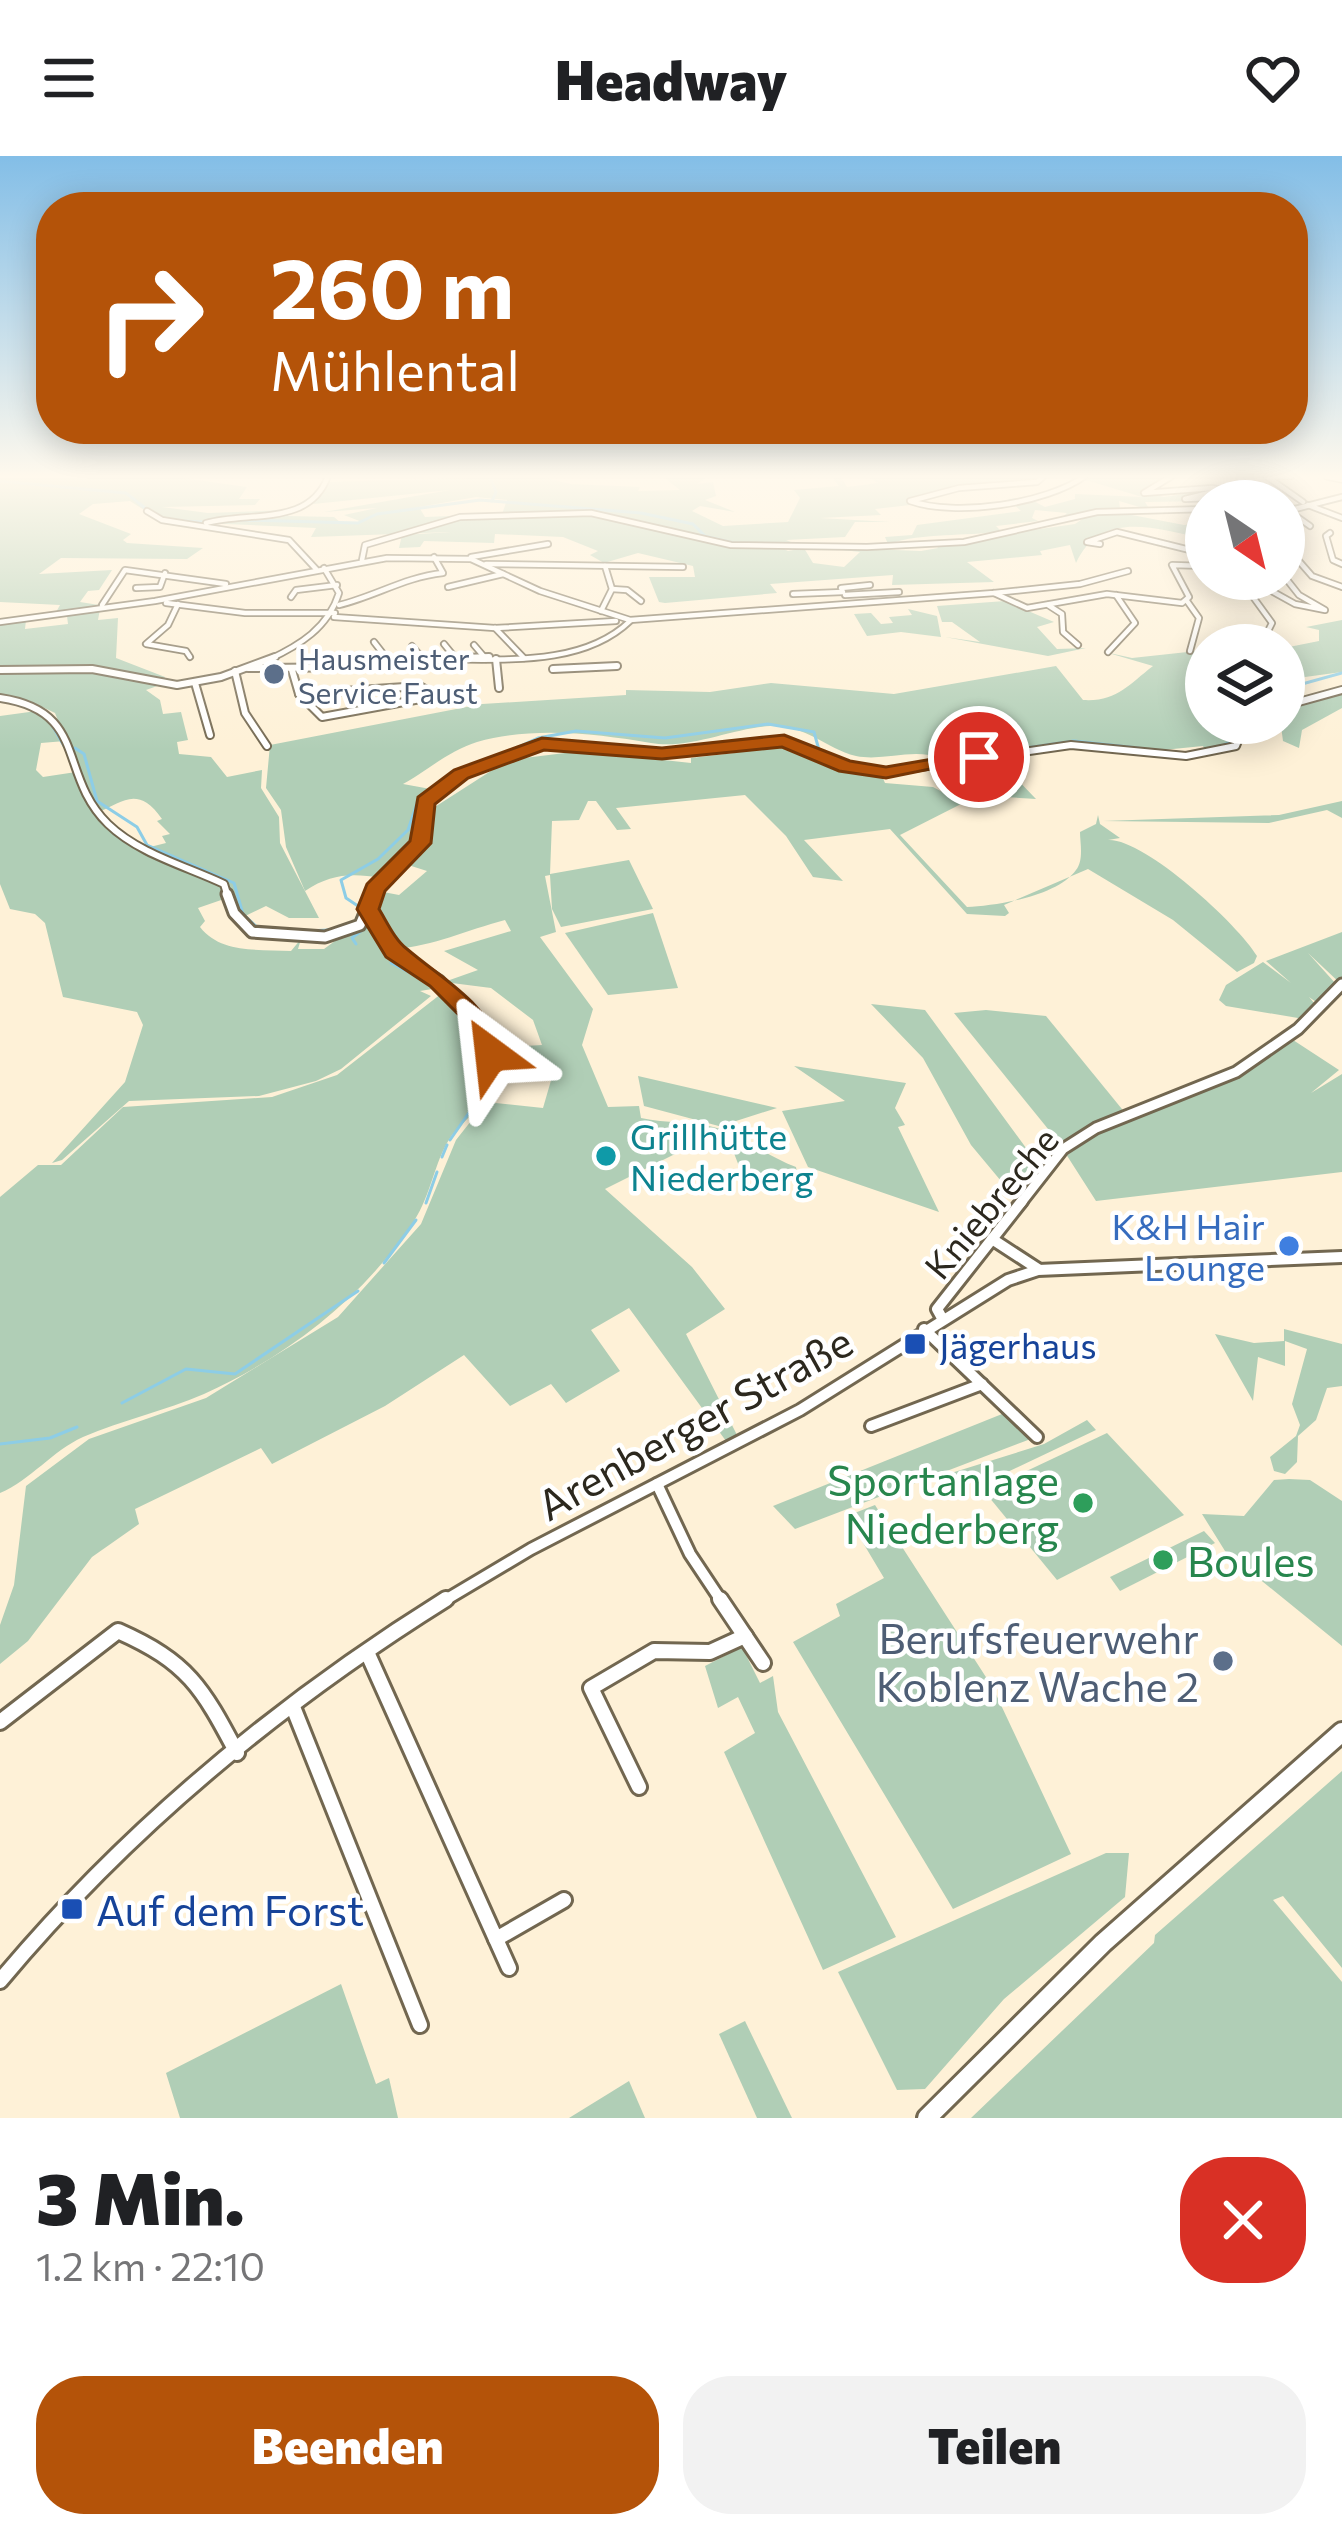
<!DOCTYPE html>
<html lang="de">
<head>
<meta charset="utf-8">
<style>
	body { margin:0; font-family:Commissioner,sans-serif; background:#f2f2f2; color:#202124; height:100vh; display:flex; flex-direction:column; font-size:45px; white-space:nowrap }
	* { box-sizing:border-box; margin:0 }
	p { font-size:39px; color:#757577 }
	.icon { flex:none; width:66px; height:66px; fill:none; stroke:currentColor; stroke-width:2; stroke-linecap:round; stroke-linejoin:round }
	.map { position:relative; height:1962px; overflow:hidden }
	.details { display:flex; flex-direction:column; background:#fff; flex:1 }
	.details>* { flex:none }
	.hud { position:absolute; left:36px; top:36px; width:1272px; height:252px; border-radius:48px; box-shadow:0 6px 30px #0003; background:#b45309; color:#fff; overflow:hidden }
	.needle { width:78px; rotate:145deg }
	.fabs { position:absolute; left:1185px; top:324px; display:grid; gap:24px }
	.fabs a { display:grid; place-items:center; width:120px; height:120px; border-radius:50%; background:#fff; box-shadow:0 6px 30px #0003; font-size:60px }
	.pin { position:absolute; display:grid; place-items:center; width:102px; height:102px; color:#fff; margin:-51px; border:6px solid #fff; border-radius:50%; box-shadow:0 3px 12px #0007 }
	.me { position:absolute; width:132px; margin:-66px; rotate:330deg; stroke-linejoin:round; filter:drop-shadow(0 0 9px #0008) }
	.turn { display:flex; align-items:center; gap:42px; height:252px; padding:0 36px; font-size:54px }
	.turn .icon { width:156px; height:156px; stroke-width:2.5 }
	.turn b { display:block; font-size:84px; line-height:102px }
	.round { display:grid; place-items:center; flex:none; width:126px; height:126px; border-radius:48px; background:#f2f2f2 }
	.headline { display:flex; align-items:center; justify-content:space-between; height:204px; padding:0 36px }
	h1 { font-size:72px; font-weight:800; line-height:90px }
	.primary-button { display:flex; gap:24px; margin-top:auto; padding:24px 36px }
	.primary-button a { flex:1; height:138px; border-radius:48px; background:#b45309; color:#fff; font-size:48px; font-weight:800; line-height:138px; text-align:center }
	.primary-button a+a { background:#f2f2f2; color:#202124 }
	header { display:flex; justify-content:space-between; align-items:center; height:156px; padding:0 36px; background:#fff; font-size:54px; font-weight:800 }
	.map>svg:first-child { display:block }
	.green { fill:#b0ceb6; fill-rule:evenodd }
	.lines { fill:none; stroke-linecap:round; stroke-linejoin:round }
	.stream { stroke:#8dcde6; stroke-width:3 }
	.minor-far4-casing { stroke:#726750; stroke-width:8 }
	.minor-far3-casing { stroke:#726750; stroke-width:10 }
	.minor-far2-casing { stroke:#726750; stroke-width:15 }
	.minor-far1-casing { stroke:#726750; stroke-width:16 }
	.minor-casing { stroke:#726750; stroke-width:20 }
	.major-far1-casing { stroke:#726750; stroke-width:9 }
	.major-casing { stroke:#726750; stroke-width:24 }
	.minor-far4 { stroke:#fff; stroke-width:4.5 }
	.minor-far3 { stroke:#fff; stroke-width:6 }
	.minor-far2 { stroke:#fff; stroke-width:9 }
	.minor-far1 { stroke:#fff; stroke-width:10 }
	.minor { stroke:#fff; stroke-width:14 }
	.major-far1 { stroke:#fff; stroke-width:6 }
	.major { stroke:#fff; stroke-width:18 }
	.route { fill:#b45309; stroke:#753606; stroke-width:3 }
	.service-dot { fill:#5c6f8a; stroke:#fff; stroke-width:4.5 }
	.culture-dot { fill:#0f9aa8; stroke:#fff; stroke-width:4.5 }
	.shop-dot { fill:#3f7fe0; stroke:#fff; stroke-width:4.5 }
	.transit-dot { fill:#1a4fb4; stroke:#fff; stroke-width:4.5 }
	.leisure-dot { fill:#2e9e5b; stroke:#fff; stroke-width:4.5 }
	.labels { text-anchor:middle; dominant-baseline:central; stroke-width:9; stroke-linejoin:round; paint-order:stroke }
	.far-service-label { font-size:30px; fill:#4e5e75; stroke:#fff; text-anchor:start }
	.culture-label { font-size:36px; fill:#0d838f; stroke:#fff; text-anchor:start }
	.street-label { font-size:36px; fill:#2c281e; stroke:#fff }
	.shop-label { font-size:36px; fill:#366cbe; stroke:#fff; text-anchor:end }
	.transit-label { font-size:36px; fill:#164399; stroke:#fff; text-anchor:start }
	.near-street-label { font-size:42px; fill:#2c281e; stroke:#fff }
	.near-leisure-label { font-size:42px; fill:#27864d; stroke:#fff; text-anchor:end }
	.near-service-label { font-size:42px; fill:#4e5e75; stroke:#fff; text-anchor:end }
	.near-transit-label { font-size:42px; fill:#164399; stroke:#fff; text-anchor:start }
</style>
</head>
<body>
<header><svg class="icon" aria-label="menu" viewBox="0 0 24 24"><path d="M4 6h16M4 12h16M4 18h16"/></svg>Headway<svg class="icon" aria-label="heart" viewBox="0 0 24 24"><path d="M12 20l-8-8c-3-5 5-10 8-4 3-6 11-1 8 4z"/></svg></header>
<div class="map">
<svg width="1342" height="1962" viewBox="0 0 1342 1962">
	<rect width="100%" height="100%" fill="#fef1d7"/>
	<g class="green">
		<path d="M0 320H168L247 331 239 343H260L255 349 162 351 208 357 289 354 288 360 334 361 341 367 362 366 344 359 377 352 324 356 450 334 313 348 329 326 537 320 571 328 640 331 638 335 680 334 662 320H709L697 328 713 326 716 340 705 344 735 356 700 350 692 355 723 370 788 366 800 342 794 334 839 330 831 320H840L847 331 878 327 866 320 1040 321 923 338 910 342V349L875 353 881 359 820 362 890 366H855L845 381 786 384 796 388 772 387 788 395 804 392 813 407 844 411 860 396 817 391 921 395 938 392 935 388 1075 368 1093 356 1058 365 1067 357 1035 354 1032 362 1038 365 996 370 1001 375C964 381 925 376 888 388L885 381 912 379 917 369 1021 355 1008 343 1026 341 1045 351 1075 343V338L1142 341 1086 324 1090 320H1168L1142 336 1164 341 1218 333 1183 343 1206 345 1145 346 1150 354 1119 345 1120 352 1106 354 1184 369 1206 367V379L1200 382C1153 371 1100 355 1076 407L1070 389 1040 395 1042 399 967 406 994 426 892 429 893 419 770 428 777 437 665 447 659 446 649 421H695L693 410 638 397 604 407 590 399 598 395 563 381 495 378 494 387 424 385 420 391 399 392 402 379 451 376 311 381 316 372 179 366 155 361 130 345 93 348 79 358 131 378 123 384 127 387 203 392 187 403 61 402 39 418 112 414 99 434 88 435 80 446 99 449 54 460 60 449 0 446ZM476 341 507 344 502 358 425 361 419 351Z"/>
		<polygon points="1005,445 1054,466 1037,471 1057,493 1086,492 1048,500 945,481 980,486 952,466 942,466 937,450"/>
		<polygon points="100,453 98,464 118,462 116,502 165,521 162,526 118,514 0,512 0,466 26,464 25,473 68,468 67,460"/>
		<polygon points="908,453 937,460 941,481 901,476 867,480 854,458 871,457 881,468 893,467 889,461 912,459"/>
		<polygon points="1342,464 1342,516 1305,521 1284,533 1284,492 1319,485 1319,474 1306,471"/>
		<path d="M1206 494V567H1222L1237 585 1206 596 1203 590 1143 596 1076 588 934 607 929 599C905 595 880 605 856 600 824 592 808 569 770 570 733 572 688 594 651 587 597 578 533 570 477 586 448 595 421 619 403 628L436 634 421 647 417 689 381 722C351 717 331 718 305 735L286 691 281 654 266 632 270 589 482 548 626 539V534L710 536 771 527 894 538 1056 510 1083 544C1117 546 1128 529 1153 510L1105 496 1132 502Z"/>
		<path d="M0 516H104L160 529 146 534 160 544 163 558 181 556 188 584 177 586 179 598 211 601 227 621 262 614 261 632 279 661 280 687 319 762H289L266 750 241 762 228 728 146 692 166 687 162 680 170 678 157 665 162 663C137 627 120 649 100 655L88 639 55 557 28 544 0 541Z"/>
		<polygon points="1342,536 1342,552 1302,574 1299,592 1283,585 1281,570 1259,567 1247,573 1249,567 1284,567 1284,552"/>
		<path d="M44 554 65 585 41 587 36 614 43 621 76 616C101 699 163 693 224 733L227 742 198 752 205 765 200 771C221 798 258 793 291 795L301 783 298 793H324L369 760 391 797 438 832 420 835 431 840 341 913 316 925 259 940 129 945 62 1004 52 1007 125 926 143 869 137 856 63 841 45 767 35 758 10 753 0 728V560Z"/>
		<path d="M789 587 839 610 881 618 885 627 933 631 963 647 900 679 967 751C996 750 1058 740 1076 714 1084 704 1080 687 1080 676L1096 668 1098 659 1100 668 1120 682 1108 684C1144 682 1238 768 1257 800L1254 807 1237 816 1173 764 1088 713 1004 749 1009 757 1005 760 967 758 890 673 804 684 843 725 813 721 786 680 745 639 616 652 631 673 617 674 596 645H588L579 664 552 665 550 718 629 704 653 753 561 771 552 753 550 719 545 720 556 776 540 781 593 853 582 889 608 951 639 950 641 962C667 968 690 964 717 972 745 981 768 1001 796 1011L797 1017 744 1023 730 987 717 977 605 1033 692 1111 725 1153 686 1178 737 1279 726 1285 629 1152 591 1174 620 1215 566 1247 551 1228 510 1250 464 1199 385 1250 272 1308 261 1292 135 1353 139 1368 92 1401 28 1485 0 1508V1469L14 1429 26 1330 89 1283 206 1242 338 1161 421 1068 456 984 486 946 543 952 552 921 495 916 492 892 542 889 533 864 491 832 444 826 478 814 444 795 511 775 505 764C467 774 433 790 396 793L370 752 378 735 399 739 427 715 405 708 425 685 427 656 508 604 581 595 691 607V602L734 597 733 593Z"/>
		<polygon points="1007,613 1036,643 1005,641 1001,632 950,639 935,627"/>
		<polygon points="1342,645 1342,662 1327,654 1269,667 1103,665 1279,659"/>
		<polygon points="653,757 678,832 608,839 565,777"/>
		<polygon points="1342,776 1342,829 1308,797 1336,828 1316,846 1309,841 1315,848 1304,863 1226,850 1219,844 1226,829 1263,806 1291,827 1266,805"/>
		<path d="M446 834C478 866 506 910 475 954 468 964 457 971 450 982 434 1007 431 1039 414 1065 363 1142 288 1200 204 1238 165 1255 122 1264 83 1281 52 1295 31 1324 0 1337V1041L38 1009H61L123 951 272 941 337 919Z"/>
		<polygon points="871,848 925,854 1040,1011 1016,1043 971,989 923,902"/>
		<polygon points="986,854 1046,860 1126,958 1061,989 954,857"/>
		<polygon points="1290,882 1339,914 1311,937 1342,918 1342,1016 1096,1045 1064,995 1103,972 1227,924"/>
		<polygon points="794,910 906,927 895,952 905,969 898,971 939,1056 808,1011 782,955 845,945"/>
		<polygon points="638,920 777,952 736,965 730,973 644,950"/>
		<polygon points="1284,1173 1342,1188 1342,1230 1327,1232 1316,1264 1298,1280 1297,1306 1285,1318 1274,1315 1270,1301 1296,1280 1300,1269 1292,1248 1307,1193 1285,1185 1285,1210 1258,1201 1253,1245 1215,1178 1254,1187 1284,1185"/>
		<polygon points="1007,1256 1029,1278 1028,1284 795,1373 773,1350"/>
		<polygon points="1087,1264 1096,1274 978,1330 964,1322 954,1326 948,1318 1044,1288"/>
		<polygon points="1107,1277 1184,1359 1057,1424 984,1335"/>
		<polygon points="1289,1323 1310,1324 1342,1345 1342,1490 1225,1395 1202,1358 1244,1360 1274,1324"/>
		<polygon points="875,1349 993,1532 1071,1698 953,1753 793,1486 840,1460 836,1448 884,1422 847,1360"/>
		<polygon points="1204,1375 1215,1387 1120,1435 1110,1421"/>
		<polygon points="742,1491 760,1527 773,1520 778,1556 896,1781 823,1814 724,1596 755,1577 738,1541 718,1552 705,1510"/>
		<polygon points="1342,1615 1342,1812 1283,1740 1273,1744 1342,1826 1342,1962 971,1962 1154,1787 1155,1779"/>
		<polygon points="1106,1697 1129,1697 1125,1741 1004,1843 925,1933 897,1934 838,1816"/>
		<polygon points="341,1828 376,1928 389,1922 398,1962 180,1962 166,1917"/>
		<polygon points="745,1865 792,1962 757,1962 719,1878"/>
		<polygon points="629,1925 645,1962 569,1962"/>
	</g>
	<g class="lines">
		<g class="stream">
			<polyline points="490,320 496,336 492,345"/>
			<polyline points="0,325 126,337 145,352"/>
			<polyline points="241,364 358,367 377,358 480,344 641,357 693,368 705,380 733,387"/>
			<polyline points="182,365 203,366"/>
			<polyline points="1284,533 1342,517"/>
			<polyline points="52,569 64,590"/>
			<polyline points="1219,591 1232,585 1220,567"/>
			<polyline points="75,592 84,598 97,645 137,671 147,689 234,727 243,758 259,773"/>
			<polyline points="881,613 1074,585 1138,592"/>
			<polyline points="361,752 346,742 341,724 378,703 408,674 418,644 435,629 538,582 576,575 665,582 768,568 814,576 819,594 848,607"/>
			<polyline points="304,775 330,774"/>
			<polyline points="356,788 352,782 370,768 367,762"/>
			<polyline points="391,807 432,828"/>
			<polyline points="450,984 475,948 485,900"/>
			<polyline points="442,1001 447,989"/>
			<polyline points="426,1047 437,1016"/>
			<polyline points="384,1107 416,1064"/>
			<polyline points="122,1247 186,1213 235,1218 358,1135"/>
			<polyline points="0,1288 50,1282 77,1271"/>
		</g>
		<defs>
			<g id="minor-far4">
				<path d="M1044 320 1037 326 959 332 910 345C956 361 1046 348 1085 320"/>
				<polyline points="1172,320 1144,337 1212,332 1222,334 1185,343 1255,340 1238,320"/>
				<polyline points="1266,320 1303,346"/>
				<polyline points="1274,320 1291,320"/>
				<polyline points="1308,349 1342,362"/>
				<polyline points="1284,350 1295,353 1342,341"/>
				<polyline points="1286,353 1310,370"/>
				<polyline points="147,355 162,364 289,384 316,413"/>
				<path d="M206 367C249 355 310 371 328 320"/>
				<polyline points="1284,373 1292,378 1285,388"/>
				<polyline points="1330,377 1326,380 1333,404 1342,408"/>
				<polyline points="1100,388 1087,386 1117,376 1206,398"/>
				<polyline points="1284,388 1312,420 1342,431"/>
				<polyline points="471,401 548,388"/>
				<polyline points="362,404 365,389 460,361 591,357 731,389 867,391 964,386 1097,356 1206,353"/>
				<polyline points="486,408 683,411"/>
				<polyline points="1240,423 1272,467 1267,477 1249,484"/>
				<polyline points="1250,423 1295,448 1325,454 1299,439 1284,420"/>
				<polyline points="448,431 503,418"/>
				<polyline points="136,432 160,431 165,417"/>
				<polyline points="841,432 870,429"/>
				<polyline points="612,433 627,434 641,445"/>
				<polyline points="994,437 1027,452 1107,438 1182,447 1189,441 1172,409 1206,410"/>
				<polyline points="793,438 843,436"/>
				<polyline points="845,439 899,436"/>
				<polyline points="291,441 296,434 337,429"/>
				<polyline points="1187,445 1199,462 1190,495"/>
				<polyline points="166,447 245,457 335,457"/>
				<polyline points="178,448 168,469 146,488 186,495 190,501"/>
				<polyline points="102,449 125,414 226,428"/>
				<path d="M339 449C376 440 405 421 443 417L434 401"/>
				<polyline points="1048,449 1062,458 1063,476 1078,489"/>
				<polyline points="601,455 612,433 605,410"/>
				<polyline points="334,461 495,472 616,465"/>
				<polyline points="0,466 155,445 387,402 471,403 540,435 630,464 994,437 1080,428 1128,415"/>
				<polyline points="495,472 524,502"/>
				<polyline points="374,486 388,504"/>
				<polyline points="444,488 457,504"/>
				<polyline points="474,489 486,503"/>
				<polyline points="412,490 424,504"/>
				<polyline points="1108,496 1135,467 1116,439"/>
				<path d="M268 504C300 489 328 472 339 437L324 412"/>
				<path d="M420 504C488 501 578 515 630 465"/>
			</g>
			<g id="minor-far3">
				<polyline points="386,501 390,506"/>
				<polyline points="496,503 499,532"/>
				<polyline points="248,512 387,511"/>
				<polyline points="387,512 394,505 489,501"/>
				<polyline points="553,513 617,510"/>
				<polyline points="0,514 92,513 177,529 221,521 275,501"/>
				<polyline points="292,514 299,538"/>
				<polyline points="235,515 245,557 267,590"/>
				<polyline points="195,527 210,579"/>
				<polygon points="420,530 437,540 322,561 299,538"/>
				<path d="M0 542C89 555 57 618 108 668 139 698 186 710 224 728L228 741"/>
				<polyline points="1284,550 1342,534"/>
				<polyline points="372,741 421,687 430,641 465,616 537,588 662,598 784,585 840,608 886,616 1071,589 1186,600 1236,590 1245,567"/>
			</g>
			<g id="minor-far2">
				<polyline points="227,738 234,757 252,776 325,781 360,769 373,738"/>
				<polyline points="368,753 394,796 439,825 481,868 493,914 481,951"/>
				<polyline points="1020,1048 1063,993 1096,972 1236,916 1298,873 1342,828"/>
			</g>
			<g id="minor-far1">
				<polyline points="992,1083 1038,1113"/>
				<polyline points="942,1162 937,1153 1022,1045"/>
				<polyline points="924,1173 1037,1281"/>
				<polyline points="871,1270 982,1228"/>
				<polyline points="657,1328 690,1398 722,1446"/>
				<polyline points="442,1446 531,1393 800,1254 1008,1124 1038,1114 1342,1101"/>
			</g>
			<g id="minor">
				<polyline points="720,1443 763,1507"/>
				<polyline points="367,1496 509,1812"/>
				<polyline points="293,1551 420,1869"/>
				<path d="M0 1566 118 1475C188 1506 202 1531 237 1597"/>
				<polyline points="639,1631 591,1532 654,1495 710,1496 745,1480"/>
				<polyline points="496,1783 564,1744"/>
				<path d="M0 1825C127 1673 278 1548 446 1443"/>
			</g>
			<polyline id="major-far1" points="1327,320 1342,323"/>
			<polyline id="major" points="927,1962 1103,1787 1342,1576"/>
		</defs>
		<use href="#minor-far4" class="minor-far4-casing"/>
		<use href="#minor-far3" class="minor-far3-casing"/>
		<use href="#minor-far2" class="minor-far2-casing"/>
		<use href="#minor-far1" class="minor-far1-casing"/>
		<use href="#minor" class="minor-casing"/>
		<use href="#major-far1" class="major-far1-casing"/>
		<use href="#major" class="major-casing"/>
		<use href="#minor-far4" class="minor-far4"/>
		<use href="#minor-far3" class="minor-far3"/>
		<use href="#minor-far2" class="minor-far2"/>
		<use href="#minor-far1" class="minor-far1"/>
		<use href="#minor" class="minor"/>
		<use href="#major-far1" class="major-far1"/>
		<use href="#major" class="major"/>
	</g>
	<linearGradient id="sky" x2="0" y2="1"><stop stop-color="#83bee7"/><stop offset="0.54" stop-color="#fff9ed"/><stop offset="1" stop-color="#fff9ed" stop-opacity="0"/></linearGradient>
	<rect width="1342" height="594" fill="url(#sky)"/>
	<path class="route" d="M784 579 850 605 886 611 979 595 989 601 886 622 839 615 782 591 662 603 544 594 468 622 435 648 431 687 385 735 379 753C387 766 395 784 407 793 447 827 486 845 504 898L491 905 482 903 470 870 430 830 386 801 357 753 367 728 410 685 418 641 454 614 542 582 662 592Z"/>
	<g class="service-dot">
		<circle cx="274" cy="518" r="12"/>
		<circle cx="1223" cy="1505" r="12"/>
	</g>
	<circle class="culture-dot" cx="606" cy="1000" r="12"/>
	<circle class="shop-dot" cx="1289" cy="1090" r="12"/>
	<g class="transit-dot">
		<rect x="903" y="1176" width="24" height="24" rx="6"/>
		<rect x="60" y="1741" width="24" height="24" rx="6"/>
	</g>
	<g class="leisure-dot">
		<circle cx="1083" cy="1347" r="12"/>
		<circle cx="1163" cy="1404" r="12"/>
	</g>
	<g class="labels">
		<g class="far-service-label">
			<text x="298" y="501">Hausmeister<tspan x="298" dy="34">Service Faust</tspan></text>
		</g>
		<g class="culture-label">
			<text x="630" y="979">Grillhütte<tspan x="630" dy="41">Niederberg</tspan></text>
		</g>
		<g class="street-label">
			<text transform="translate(990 1046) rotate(-50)">Kniebreche</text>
		</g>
		<g class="shop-label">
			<text x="1265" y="1069">K&amp;H Hair<tspan x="1265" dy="41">Lounge</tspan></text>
		</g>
		<g class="transit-label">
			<text x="939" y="1188">Jägerhaus</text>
		</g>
		<g class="near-street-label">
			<text transform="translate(694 1266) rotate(-29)">Arenberger Straße</text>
		</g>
		<g class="near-leisure-label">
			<text x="1059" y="1323">Sportanlage<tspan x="1059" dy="48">Niederberg</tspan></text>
			<text x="1187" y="1404" text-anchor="start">Boules</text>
		</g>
		<g class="near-service-label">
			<text x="1199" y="1481">Berufsfeuerwehr<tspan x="1199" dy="48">Koblenz Wache 2</tspan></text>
		</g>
		<g class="near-transit-label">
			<text x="96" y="1753">Auf dem Forst</text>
		</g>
	</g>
</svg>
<div class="fabs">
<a><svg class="needle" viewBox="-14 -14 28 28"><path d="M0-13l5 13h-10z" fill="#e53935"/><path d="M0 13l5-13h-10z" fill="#757577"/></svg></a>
<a><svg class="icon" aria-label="layers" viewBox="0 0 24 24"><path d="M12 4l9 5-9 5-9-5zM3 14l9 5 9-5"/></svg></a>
</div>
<div class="pin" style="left:979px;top:601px;background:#d93025"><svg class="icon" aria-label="arrive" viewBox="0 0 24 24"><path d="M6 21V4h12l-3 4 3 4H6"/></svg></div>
<svg class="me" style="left:491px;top:898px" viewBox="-20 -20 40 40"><path d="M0-17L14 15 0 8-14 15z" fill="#b45309" stroke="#fff" stroke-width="4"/></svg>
<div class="hud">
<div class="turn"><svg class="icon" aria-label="right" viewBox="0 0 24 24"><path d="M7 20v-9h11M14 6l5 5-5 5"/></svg><div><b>260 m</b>Mühlental</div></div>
</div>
</div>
<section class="details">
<div class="headline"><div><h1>3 Min.</h1><p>1.2 km · 22:10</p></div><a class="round" style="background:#d93025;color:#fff"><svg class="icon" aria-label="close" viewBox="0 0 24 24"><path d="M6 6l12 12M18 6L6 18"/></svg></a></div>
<div class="primary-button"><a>Beenden</a><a>Teilen</a></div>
</section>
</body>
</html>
